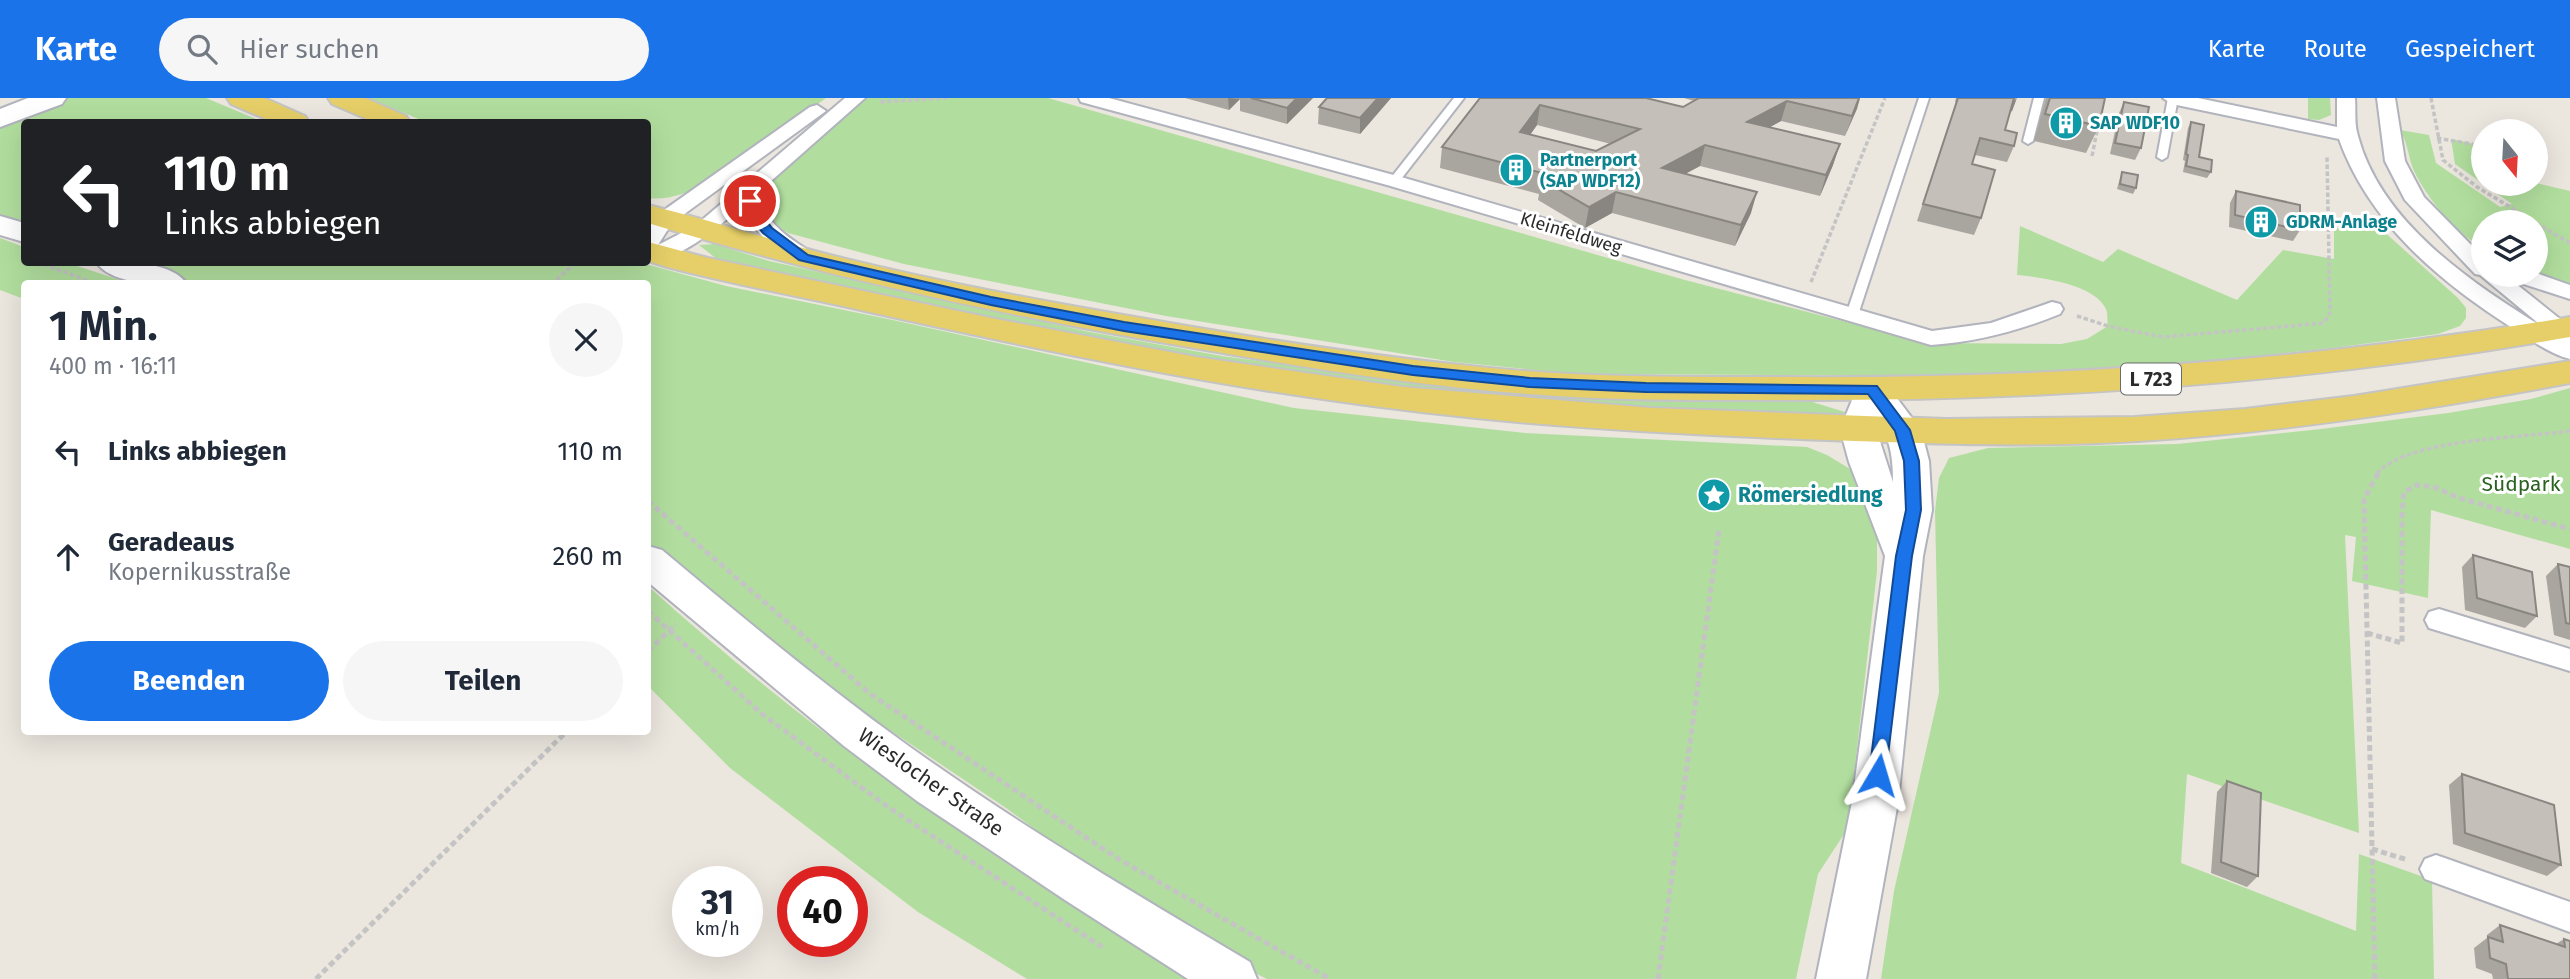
<!DOCTYPE html>
<html lang="de">
<head>
<meta charset="utf-8">
<style>
	body { margin:0; font-family:"Fira Sans",sans-serif; background:#f6f6f7; color:#1f2937; height:100vh; display:flex; flex-direction:column; font-size:26px; white-space:nowrap }
	* { box-sizing:border-box; margin:0 }
	p { font-size:23px; color:#747a83 }
	.icon { flex:none; width:38px; height:38px; fill:none; stroke:currentColor; stroke-width:2; stroke-linecap:round; stroke-linejoin:round }
	.map { position:relative; flex:1; overflow:hidden }
	.drawer { position:absolute; left:21px; top:182px; width:630px; height:455px; display:flex; flex-direction:column; background:#fff; border-radius:7px; box-shadow:0 7px 28px #0002 }
	.drawer>* { flex:none }
	.guide { position:absolute; left:21px; top:21px; width:630px; height:147px; border-radius:7px; box-shadow:0 7px 28px #0002; background:#202124; color:#fff; overflow:hidden }
	.needle { width:46px; rotate:162deg }
	.fabs { position:absolute; left:2471px; top:21px; display:grid; gap:14px }
	.fabs a { display:grid; place-items:center; width:77px; height:77px; border-radius:50%; background:#fff; box-shadow:0 7px 28px #0002; font-size:35px }
	.speed { position:absolute; left:672px; top:768px; display:flex; gap:14px; font-size:35px; font-weight:700; text-align:center }
	.speed>* { display:grid; place-content:center; width:91px; height:91px; border-radius:50%; background:#fff; box-shadow:0 7px 28px #0002; line-height:1 }
	.speed small { font-size:18px; font-weight:400 }
	.speed .limit { border:10px solid #d22; background:#fff; color:#111 }
	.pin { position:absolute; display:grid; place-items:center; width:60px; height:60px; color:#fff; margin:-30px; border:4px solid #fff; border-radius:50%; box-shadow:0 2px 7px #0007 }
	.me { position:absolute; width:77px; margin:-38px; rotate:7deg; stroke-linejoin:round; filter:drop-shadow(0 0 5px #0008) }
	.turn { display:flex; align-items:center; gap:24px; height:147px; padding:0 28px; font-size:32px }
	.turn .icon { width:91px; height:91px; stroke-width:2.5 }
	.turn b { display:block; font-size:49px; line-height:60px }
	.round { display:grid; place-items:center; flex:none; width:74px; height:74px; border-radius:37px; background:#f6f6f7 }
	.summary { display:flex; align-items:center; justify-content:space-between; height:119px; padding:0 28px }
	h1 { font-size:42px; font-weight:700; line-height:52px }
	.action { display:flex; gap:14px; margin-top:auto; padding:14px 28px }
	.action a { flex:1; height:80px; border-radius:42px; background:#1a73e8; color:#fff; font-size:28px; font-weight:700; line-height:80px; text-align:center }
	.action a+a { background:#f6f6f7; color:#1f2937 }
	ul { padding:0; list-style:none }
	li { display:flex; align-items:center; gap:21px; height:105px; padding:0 28px }
	li div { flex:1 }
	li b { display:block; font-size:26px }
	li em { font-style:normal }
	header { display:flex; align-items:center; gap:42px; box-sizing:border-box; height:98px; padding:0 35px; background:#1a73e8; color:#fff }
	header strong { font-size:33px }
	nav { display:flex; gap:38px; margin-inline-start:auto; font-size:24px }
	.search { width:490px; height:63px; background:#f6f6f7; display:flex; align-items:center; gap:18px; box-sizing:border-box; padding:0 24px; border-radius:38px; color:#747a83; font-size:26px }
	.map>svg:first-child { display:block }
	.green { fill:#b1de9e }
	.lines { fill:none; stroke-linecap:round; stroke-linejoin:round }
	.lane-casing { stroke:#b1b3bd; stroke-width:4 }
	.street-casing { stroke:#b1b3bd; stroke-width:4 }
	.secondary-casing { stroke:#b1b3bd; stroke-width:4 }
	.primary-casing { stroke:#c4c4c4; stroke-width:4 }
	.path-far1 { stroke:#c4c4c4; stroke-width:3.5; stroke-dasharray:4.5 2.5; stroke-linecap:butt }
	.path { stroke:#c4c4c4; stroke-width:5; stroke-dasharray:6 3.5; stroke-linecap:butt }
	.lane { fill:#fff; fill-rule:evenodd }
	.street { fill:#fff; fill-rule:evenodd }
	.secondary { fill:#fff; fill-rule:evenodd }
	.primary { fill:#e6cf68; fill-rule:evenodd }
	.wall { fill:#a9a59f; fill-rule:evenodd }
	.shaded-wall { fill:#898682 }
	.building { fill:#c4c0b9; stroke:#898682; stroke-width:2; fill-rule:evenodd }
	.route { fill:#1a73e8; stroke:#114b97; stroke-width:2 }
	.labels { text-anchor:middle; dominant-baseline:central; stroke-width:6; stroke-linejoin:round; paint-order:stroke }
	.far-culture-label { font-size:18px; font-weight:bold; fill:#0d838f; stroke:#fff; text-anchor:start }
	.far-street-label { font-size:18px; fill:#2b2b2b; stroke:#fff }
	.shield { fill:#fff; stroke:#6b6b6b; stroke-width:2 }
	.shield-label { font-size:19px; font-weight:bold; fill:#2b2b2b }
	.park-label { font-size:21px; fill:#2a6220; stroke:#fff }
	.culture-label { font-size:21px; font-weight:bold; fill:#0d838f; stroke:#fff; text-anchor:start }
	.street-label { font-size:21px; fill:#2b2b2b; stroke:#fff }
</style>
</head>
<body>
<header>
<strong>Karte</strong>
<div class="search"><svg class="icon" aria-label="search" viewBox="0 0 24 24"><circle cx="10" cy="10" r="6"/><path d="M15 15l6 6"/></svg>Hier suchen</div>
<nav><a>Karte</a><a>Route</a><a>Gespeichert</a></nav>
</header>
<div class="map">
<svg width="2570" height="881" viewBox="0 0 2570 881">
	<rect width="100%" height="100%" fill="#ebe6de"/>
	<g class="green">
		<polygon points="66,0 206,0 263,24 24,24 24,125 0,116 0,27"/>
		<path d="M368 0H826C784 31 701 108 648 100V24H426Z"/>
		<path d="M866 0H1048L1685 182 1927 245 2061 246 2087 241 2108 228C2107 223 2108 215 2106 211 2095 186 2040 179 2017 177L2020 128 2103 164 2118 151 2237 202 2283 152 2334 161V130L2381 131 2458 200 2466 210V220L2460 228 2438 236 2333 250 2165 268 2023 278 1576 276 1454 264 1166 218 904 166 788 135C768 122 761 113 764 89L842 18Z"/>
		<polygon points="2308,0 2330,0 2331,17 2319,22 2308,21"/>
		<path d="M2400 32 2429 37 2436 65 2500 109 2512 106 2455 66 2451 41 2479 47 2483 86 2536 85 2570 93V187L2536 177V124H2483V151C2455 132 2429 104 2414 73 2408 59 2408 45 2400 32Z"/>
		<polygon points="0,140 24,149 24,164 68,165 129,185 24,186 24,201 0,192"/>
		<path d="M715 146 769 163 1090 234 1222 258 1372 278 1806 302 1848 315C1566 318 1286 280 1010 226 912 207 815 183 718 162L699 147Z"/>
		<polygon points="138,165 642,165 726,188 888,221 1294,310 1525,335 1807,349 1827,357 1850,371 1863,392 1877,426 1877,473 1848,730 1818,776 1796,881 1267,881 1225,860 1131,802 1006,710 842,600 698,487 648,444 648,186 198,186"/>
		<polygon points="2570,290 2570,451 2431,412 2428,500 2352,483 2356,439 2345,437 2359,735 2187,676 2181,765 2356,833 2359,756 2432,782 2434,881 1881,881 1894,793 1939,595 1935,413 1939,380 1949,360 1988,350 2177,346 2321,331 2448,315 2531,301"/>
		<path d="M648 488C814 638 998 766 1189 881H1027L918 814 730 670 648 588Z"/>
	</g>
	<g class="lines">
		<defs>
			<g id="lane">
				<polygon points="1454,0 1464,0 1398,85 1390,85 1390,81"/>
				<polygon points="1919,0 1929,0 1858,217 1856,220 1848,220 1846,217"/>
				<polygon points="2034,0 2044,0 2033,43 2028,46 2023,43"/>
				<polygon points="2168,0 2178,0 2167,59 2162,62 2157,59"/>
			</g>
			<g id="street">
				<path d="M845 0H865L761 92C762 125 787 138 812 155L815 160 812 165C789 170 748 129 742 108 723 125 676 167 649 161L648 130 657 117 810 9 817 7 826 13 672 125 658 147 695 128Z"/>
				<path d="M1079 0H1109L1401 79 1932 233 1991 225 2052 204 2060 206 2063 211 2060 216C2018 233 1977 244 1931 247L1387 87 1081 4Z"/>
				<path d="M2163 0H2198L2337 29V0H2355C2356 12 2354 26 2358 38 2381 125 2472 185 2544 230L2480 177 2475 176 2405 102 2385 63 2377 0H2395L2405 63 2424 99 2483 159V177H2505L2570 229V261C2550 256 2531 242 2514 231 2441 185 2369 125 2339 41L2172 6Z"/>
				<polygon points="2536,175 2570,187 2570,201 2511,182 2508,177"/>
				<polygon points="2439,511 2570,551 2570,573 2429,530 2425,522 2429,514"/>
				<polygon points="2436,757 2570,804 2570,834 2425,781 2420,771 2425,761"/>
			</g>
			<g id="secondary">
				<polygon points="28,0 66,0 62,6 0,29 0,11"/>
				<polygon points="0,118 24,125 24,144 0,137"/>
				<path d="M96 164C121 164 171 162 187 186 161 186 112 188 96 164Z"/>
				<path d="M1872 280 1884 283 1921 332 1929 363 1932 412 1923 458 1898 704 1866 881H1816L1852 704 1885 458 1849 364 1840 331 1860 283ZM1878 324C1891 341 1893 363 1893 384L1876 331Z"/>
				<path d="M648 448 662 452C743 520 824 587 910 649 1019 727 1135 796 1250 864L1257 881H1188L1065 802 917 703 844 648 648 484Z"/>
			</g>
			<g id="primary">
				<polygon points="227,0 264,0 305,18 309,24 273,24 231,6"/>
				<polygon points="328,0 365,0 406,18 410,24 374,24 332,6"/>
				<path d="M648 107C714 123 779 145 846 161 956 188 1069 208 1181 227 1280 244 1380 259 1480 269 1581 280 1682 279 1783 279 2048 281 2309 263 2570 219V239C2309 285 2047 303 1782 302 1698 302 1613 303 1529 296 1418 288 1309 270 1200 251 1013 219 829 180 648 125Z"/>
				<path d="M648 144 708 160 991 220 1196 259 1403 289 1652 310 1946 321 2135 319 2245 311 2354 298 2570 263V285C2427 312 2284 334 2139 343 2027 350 1914 345 1801 341 1644 335 1486 325 1330 302 1173 280 1019 247 865 213 799 198 732 186 667 169L648 163Z"/>
			</g>
		</defs>
		<use href="#lane" class="lane-casing"/>
		<use href="#street" class="street-casing"/>
		<use href="#secondary" class="secondary-casing"/>
		<use href="#primary" class="primary-casing"/>
		<g class="path-far1">
			<polyline points="2431,0 2443,62 2477,89 2535,124"/>
			<polyline points="880,4 947,0"/>
			<polyline points="2437,40 2483,48"/>
			<polyline points="2092,58 2098,28"/>
			<polyline points="2536,125 2570,145"/>
			<polyline points="37,164 89,183"/>
			<polyline points="1811,184 1885,0"/>
			<polyline points="551,186 577,164"/>
			<polyline points="2077,218 2108,228 2163,239 2324,225 2330,215 2327,59"/>
			<path d="M2377 375C2411 340 2521 340 2570 333"/>
		</g>
		<g class="path">
			<polyline points="648,403 869,595 1120,762 1330,881"/>
			<polyline points="648,513 762,616 888,709 1102,849"/>
			<polyline points="2367,535 2402,545 2402,413 2404,394 2417,387 2434,389 2459,400 2570,431"/>
			<polyline points="648,553 676,526"/>
			<polyline points="2372,751 2408,762"/>
			<polyline points="316,881 566,634"/>
			<polyline points="1658,881 1719,431"/>
			<polyline points="2375,881 2364,401 2379,374"/>
		</g>
		<use href="#lane" class="lane"/>
		<use href="#street" class="street"/>
		<use href="#secondary" class="secondary"/>
		<use href="#primary" class="primary"/>
	</g>
	<g class="wall">
		<polygon points="1185,0 1313,0 1287,26 1240,13 1240,1 1229,12"/>
		<polygon points="1327,0 1391,0 1360,36 1318,26 1319,9"/>
		<path d="M1480 0 1683 9 1694 3 1684 0H1860L1845 38 1781 23 1770 29 1840 46 1833 67 1820 98 1700 68 1685 76 1751 115 1735 148 1612 115 1585 130 1538 102 1539 96 1440 70 1442 49ZM1537 27 1611 46 1596 53 1530 37Z"/>
		<polygon points="1956,0 2017,0 2012,13 2010,14 2005,32 2014,48 2007,64 1975,57 1972,66 1981,120 1974,137 1917,123 1956,4 1955,4"/>
		<polygon points="2046,0 2105,0 2099,28 2086,55 2034,43"/>
		<polygon points="2124,4 2141,50 2135,62 2110,56 2119,15"/>
		<polygon points="2191,24 2199,59 2211,74 2207,80 2183,74 2185,63 2183,62 2188,30"/>
		<polygon points="2122,74 2136,90 2133,96 2117,91 2120,80"/>
		<polygon points="2236,93 2300,132 2293,143 2229,129 2230,105"/>
		<polygon points="2473,457 2537,518 2525,530 2465,512 2462,469"/>
		<polygon points="2558,466 2570,469 2570,542 2554,537 2546,478"/>
		<polygon points="2462,676 2561,767 2547,778 2453,746 2449,687"/>
		<polygon points="2227,683 2258,778 2247,789 2211,775 2217,694"/>
		<polygon points="2500,827 2556,846 2564,841 2570,881 2493,881 2492,876 2476,870 2474,850 2487,840 2487,837"/>
	</g>
	<g class="shaded-wall">
		<polygon points="1228,0 1240,1 1229,12"/>
		<polygon points="1297,0 1313,0 1287,26 1287,10"/>
		<polygon points="1378,0 1391,0 1360,36 1360,20"/>
		<polygon points="1859,0 1860,0 1857,11 1845,38"/>
		<polygon points="2016,2 2012,13 2007,15 2012,4"/>
		<polygon points="1787,3 1781,23 1742,45 1747,24"/>
		<polygon points="1540,7 1537,27 1517,55 1520,34"/>
		<polygon points="1840,46 1833,67 1820,98 1826,77"/>
		<polygon points="1705,47 1700,68 1657,91 1662,70"/>
		<polygon points="1616,94 1612,115 1585,130 1589,109"/>
		<polygon points="1757,94 1751,115 1735,148 1741,127"/>
	</g>
	<g class="building">
		<polygon points="1251,0 1297,0 1287,10"/>
		<polygon points="1327,0 1378,0 1360,20 1319,9"/>
		<path d="M1480 0H1646L1683 9 1699 0H1859L1852 18 1787 3 1747 24 1840 46 1826 77 1705 47 1662 70 1757 94 1741 127 1616 94 1589 109 1541 81 1550 77 1442 49ZM1540 7 1640 31 1596 53 1520 34Z"/>
		<polygon points="1958,0 2014,0 2005,32 2017,35 2014,48 1980,40 1972,66 1995,72 1981,120 1923,106"/>
		<polygon points="2050,0 2105,0 2099,28 2045,16"/>
		<polygon points="2124,4 2149,9 2141,50 2115,45"/>
		<polygon points="2191,24 2204,27 2199,59 2212,62 2211,74 2186,68 2188,57 2186,56"/>
		<polygon points="2122,74 2138,77 2136,90 2120,86"/>
		<polygon points="2236,93 2300,107 2300,132 2235,117"/>
		<polygon points="2473,457 2532,474 2537,518 2477,500"/>
		<polygon points="2558,466 2570,469 2570,526 2566,525"/>
		<polygon points="2462,676 2554,707 2561,767 2465,735"/>
		<polygon points="2227,683 2261,695 2258,778 2221,764"/>
		<polygon points="2500,827 2565,849 2564,841 2570,843 2570,881 2508,881 2506,866 2490,860 2488,839 2503,844"/>
	</g>
	<polygon class="route" points="750,100 754,101 762,118 772,130 808,157 991,199 1124,224 1413,268 1530,280 1646,285 1877,288 1910,332 1919,363 1921,412 1912,458 1885,682 1878,685 1872,682 1869,677 1896,458 1906,412 1904,363 1895,333 1868,296 1646,294 1530,289 1413,277 1124,233 991,207 799,162 763,135 750,119 743,103"/>
	<defs>
		<symbol id="building-disc" viewBox="-11 -11 22 22"><circle r="9.5" fill="#0f9aa8" stroke="#fff"/><path d="M-4-6H4V6H1V3H-1V6H-4ZM-2.5-4.3h1.7v1.8h-1.7ZM.8-4.3h1.7v1.8H.8ZM-2.5-1h1.7V.8h-1.7ZM.8-1h1.7V.8H.8Z" fill="#fff"/></symbol>
		<symbol id="sight-disc" viewBox="-11 -11 22 22"><circle r="9.5" fill="#0f9aa8" stroke="#fff"/><path d="M0-6L1.8-2.2L6-1.7L2.9 1.2L3.7 5.4L0 3.3L-3.7 5.4L-2.9 1.2L-6-1.7L-1.8-2.2Z" fill="#fff"/></symbol>
	</defs>
	<g fill-rule="evenodd">
		<use href="#building-disc" x="2047" y="6" width="38" height="38"/>
		<use href="#building-disc" x="1497" y="53" width="38" height="38"/>
		<use href="#building-disc" x="2242" y="105" width="38" height="38"/>
		<use href="#sight-disc" x="1695" y="378" width="38" height="38"/>
	</g>
	<g class="labels">
		<g class="far-culture-label">
			<text x="2090" y="25">SAP WDF10</text>
			<text x="1540" y="62">Partnerport<tspan x="1540" dy="21">(SAP WDF12)</tspan></text>
			<text x="2286" y="124">GDRM-Anlage</text>
		</g>
		<g class="far-street-label">
			<text transform="translate(1571 135) rotate(17)">Kleinfeldweg</text>
		</g>
		<rect class="shield" x="2121" y="265.5" width="60" height="31" rx="5"/>
		<g class="shield-label">
			<text x="2151" y="281">L 723</text>
		</g>
		<g class="park-label">
			<text x="2521" y="386">Südpark</text>
		</g>
		<g class="culture-label">
			<text x="1738" y="397">Römersiedlung</text>
		</g>
		<g class="street-label">
			<text transform="translate(931 684) rotate(35)">Wieslocher Straße</text>
		</g>
	</g>
</svg>
<div class="fabs">
<a><svg class="needle" viewBox="-14 -14 28 28"><path d="M0-13l5 13h-10z" fill="#e53935"/><path d="M0 13l5-13h-10z" fill="#747a83"/></svg></a>
<a><svg class="icon" aria-label="layers" viewBox="0 0 24 24"><path d="M12 4l9 5-9 5-9-5zM3 14l9 5 9-5"/></svg></a>
</div>
<div class="speed"><div>31<small>km/h</small></div><div class="limit">40</div></div>
<div class="pin" style="left:750px;top:103px;background:#d93025"><svg class="icon" aria-label="arrive" viewBox="0 0 24 24"><path d="M6 21V4h12l-3 4 3 4H6"/></svg></div>
<svg class="me" style="left:1878px;top:677px" viewBox="-20 -20 40 40"><path d="M0-17L14 15 0 8-14 15z" fill="#1a73e8" stroke="#fff" stroke-width="4"/></svg>
<div class="guide">
<div class="turn"><svg class="icon" aria-label="left" viewBox="0 0 24 24"><path d="M17 20v-9H6M10 6l-5 5 5 5"/></svg><div><b>110 m</b>Links abbiegen</div></div>
</div>
<section class="drawer">
<div class="summary"><div><h1>1 Min.</h1><p>400 m · 16:11</p></div><a class="round"><svg class="icon" aria-label="close" viewBox="0 0 24 24"><path d="M6 6l12 12M18 6L6 18"/></svg></a></div>
<ul>
<li><svg class="icon" aria-label="left" viewBox="0 0 24 24"><path d="M17 20v-9H6M10 6l-5 5 5 5"/></svg><div><b>Links abbiegen</b></div><em>110 m</em></li>
<li><svg class="icon" aria-label="ahead" viewBox="0 0 24 24"><path d="M12 20V5M6 11l6-6 6 6"/></svg><div><b>Geradeaus</b><p>Kopernikusstraße</p></div><em>260 m</em></li>
</ul>
<div class="action"><a>Beenden</a><a>Teilen</a></div>
</section>
</div>
</body>
</html>
